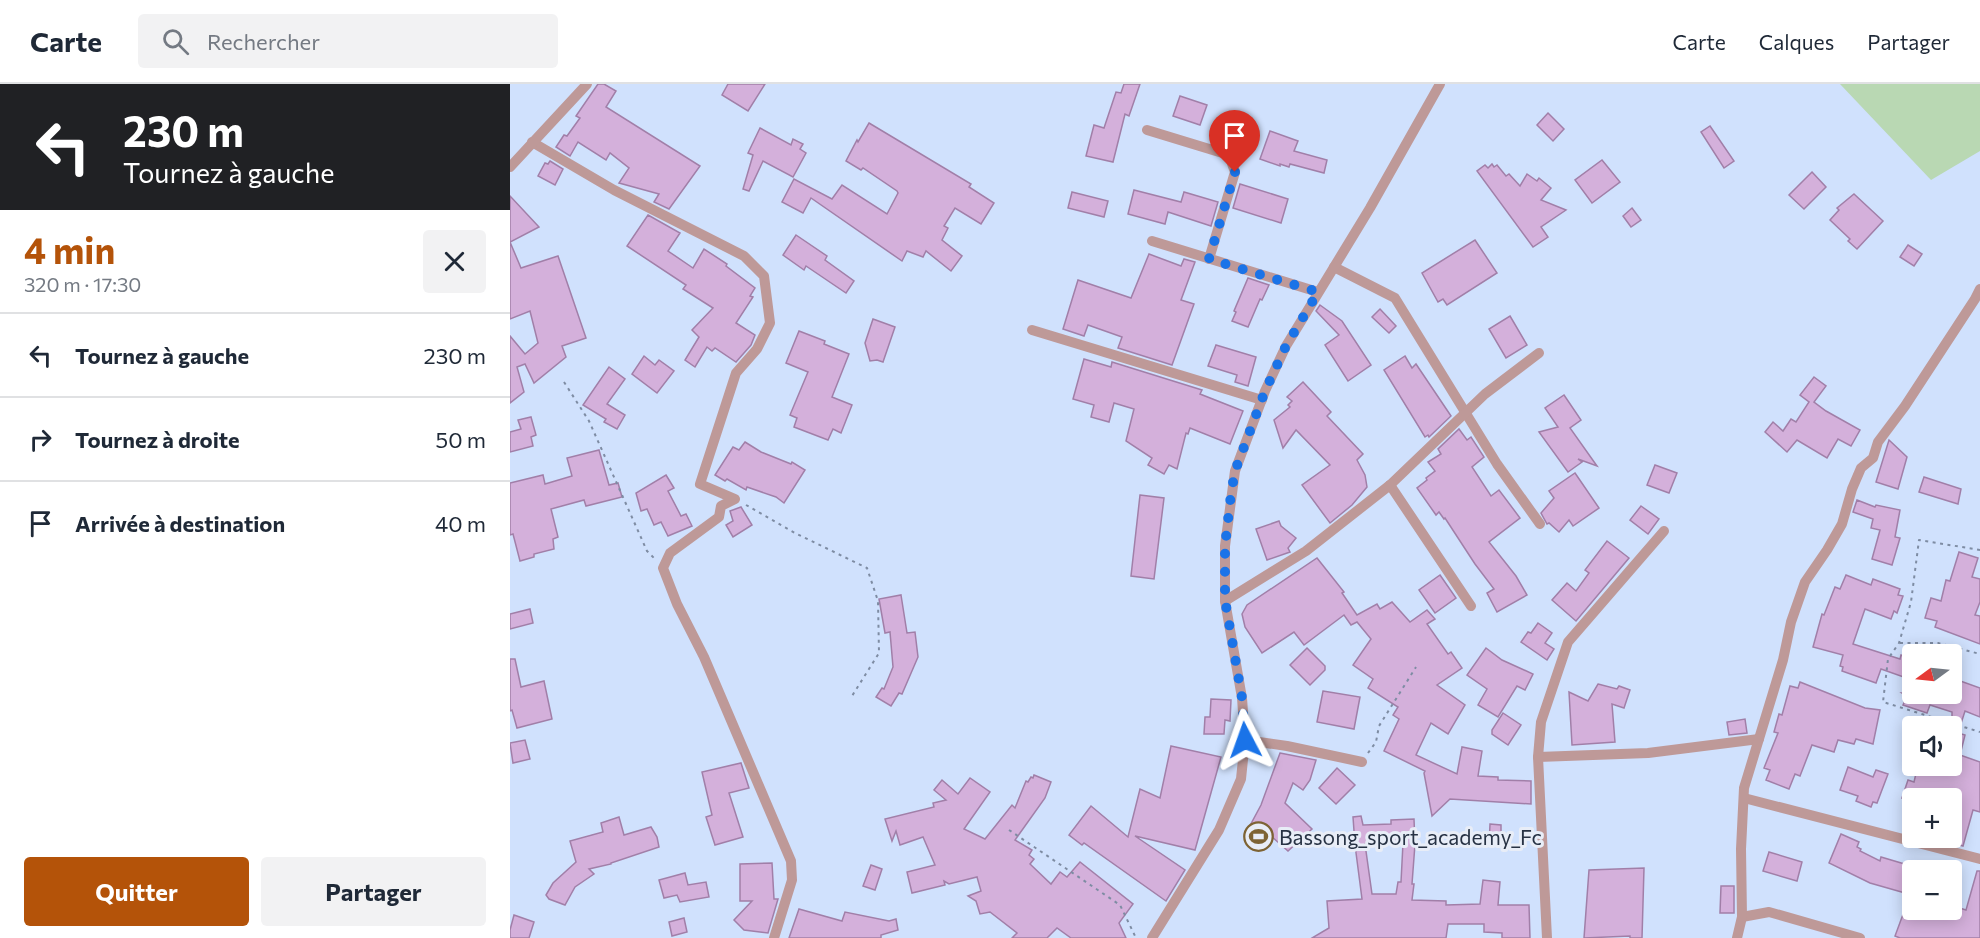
<!DOCTYPE html>
<html lang="fr">
<head>
<meta charset="utf-8">
<style>
	body { margin:0; font-family:Commissioner,sans-serif; background:#f2f2f3; color:#1f2937; height:100vh; display:flex; flex-direction:column; font-size:22px; white-space:nowrap }
	* { box-sizing:border-box; margin:0 }
	p { font-size:20px; color:#747a83 }
	.icon { flex:none; width:33px; height:33px; fill:none; stroke:currentColor; stroke-width:2; stroke-linecap:round; stroke-linejoin:round }
	.map { position:relative; flex:1; overflow:hidden }
	.sheet { display:flex; flex-direction:column; background:#fff; width:510px }
	.sheet>* { flex:none }
	.top-card { background:#202124; color:#fff; overflow:hidden }
	.needle { width:39px; rotate:255deg }
	.buttons { position:absolute; left:1392px; top:560px; display:grid; gap:12px }
	.buttons a { display:grid; place-items:center; width:60px; height:60px; border-radius:6px; background:#fff; box-shadow:0 3px 15px #0003; font-size:30px }
	.pin { position:absolute; display:grid; place-items:center; width:51px; height:51px; color:#fff; margin:-62px -26px; border-radius:50% 50% 50% 0; rotate:-45deg; box-shadow:0 0 6px #0007 }
	.pin .icon { rotate:45deg }
	.me { position:absolute; width:66px; margin:-33px; rotate:356deg; stroke-linejoin:round; filter:drop-shadow(0 0 4px #0008) }
	.turn { display:flex; align-items:center; gap:21px; height:126px; padding:0 24px; font-size:27px }
	.turn .icon { width:78px; height:78px; stroke-width:2.5 }
	.turn b { display:block; font-size:42px; line-height:51px }
	.round { display:grid; place-items:center; flex:none; width:63px; height:63px; border-radius:6px; background:#f2f2f3 }
	.head { display:flex; align-items:center; justify-content:space-between; height:102px; padding:0 24px }
	h1 { font-size:36px; font-weight:700; line-height:45px; color:#b45309 }
	.action { display:flex; gap:12px; margin-top:auto; padding:12px 24px }
	.action a { flex:1; height:69px; border-radius:6px; background:#b45309; color:#fff; font-size:24px; font-weight:700; line-height:69px; text-align:center }
	.action a+a { background:#f2f2f3; color:#1f2937 }
	ul { padding:0; list-style:none }
	li { display:flex; align-items:center; gap:18px; height:84px; padding:0 24px; border-top:2px solid #e0e1e3 }
	li div { flex:1 }
	li b { display:block; font-size:22px }
	li em { font-style:normal }
	header { display:flex; align-items:center; gap:36px; box-sizing:border-box; height:84px; padding:0 30px; background:#fff; border-bottom:2px solid #e0e1e3 }
	header strong { font-size:28px }
	nav { display:flex; gap:33px; margin-inline-start:auto; font-size:21px }
	.search { width:420px; height:54px; background:#f2f2f3; display:flex; align-items:center; gap:15px; box-sizing:border-box; padding:0 21px; border-radius:6px; color:#747a83; font-size:22px }
	main { display:flex; flex:1; min-height:0 }
	.map>svg:first-child { display:block }
	.green { fill:#b9d8b3 }
	.building { fill:#d4b0db; stroke:#a17fa8; stroke-width:1.5; fill-rule:evenodd }
	.lines { fill:none; stroke-linecap:round; stroke-linejoin:round }
	.path { stroke:#7e8ca3; stroke-width:2; stroke-dasharray:3 4.5; stroke-linecap:butt }
	.minor { stroke:#be9998; stroke-width:10 }
	.route { stroke:#1a73e8; stroke-width:10; stroke-dasharray:0 18 }
	.labels { text-anchor:middle; dominant-baseline:central; stroke-width:6; stroke-linejoin:round; paint-order:stroke }
	.poi-label { font-size:21px; fill:#273244; stroke:#e8edf7; text-anchor:start }
</style>
</head>
<body>
<header>
<strong>Carte</strong>
<div class="search"><svg class="icon" aria-label="search" viewBox="0 0 24 24"><circle cx="10" cy="10" r="6"/><path d="M15 15l6 6"/></svg>Rechercher</div>
<nav><a>Carte</a><a>Calques</a><a>Partager</a></nav>
</header>
<main>
<section class="sheet">
<div class="top-card">
<div class="turn"><svg class="icon" aria-label="left" viewBox="0 0 24 24"><path d="M17 20v-9H6M10 6l-5 5 5 5"/></svg><div><b>230 m</b>Tournez à gauche</div></div>
</div>
<div class="head"><div><h1>4 min</h1><p>320 m · 17:30</p></div><a class="round"><svg class="icon" aria-label="close" viewBox="0 0 24 24"><path d="M6 6l12 12M18 6L6 18"/></svg></a></div>
<ul>
<li><svg class="icon" aria-label="left" viewBox="0 0 24 24"><path d="M17 20v-9H6M10 6l-5 5 5 5"/></svg><div><b>Tournez à gauche</b></div><em>230 m</em></li>
<li><svg class="icon" aria-label="right" viewBox="0 0 24 24"><path d="M7 20v-9h11M14 6l5 5-5 5"/></svg><div><b>Tournez à droite</b></div><em>50 m</em></li>
<li><svg class="icon" aria-label="arrive" viewBox="0 0 24 24"><path d="M6 21V4h12l-3 4 3 4H6"/></svg><div><b>Arrivée à destination</b></div><em>40 m</em></li>
</ul>
<div class="action"><a>Quitter</a><a>Partager</a></div>
</section>
<div class="map">
<svg width="1470" height="854" viewBox="0 0 1470 854">
	<rect width="100%" height="100%" fill="#d0e1fd"/>
	<polygon class="green" points="1330,0 1470,0 1470,67 1421,96"/>
	<g class="building">
		<polygon points="88,0 94,0 106,7 96,23 190,82 159,125 144,118 149,110 109,99 119,84 100,69 96,76 68,58 60,72 46,63 54,51 57,52 70,34 66,32"/>
		<polygon points="218,0 255,0 238,27 212,11"/>
		<polygon points="614,0 630,0 619,32 615,30 603,78 576,72 584,41 594,44 606,8 611,9"/>
		<polygon points="670,12 697,21 690,41 663,32"/>
		<polygon points="1038,29 1054,45 1043,57 1027,41"/>
		<polygon points="359,39 461,100 459,103 484,119 471,140 445,124 434,142 438,144 432,156 452,172 441,187 416,167 413,173 397,167 392,177 301,114 293,129 272,118 284,95 322,115 332,101 377,130 388,109 387,107 353,84 351,86 336,77 347,56 348,58"/>
		<polygon points="1200,42 1224,77 1214,84 1191,48"/>
		<polygon points="250,44 281,61 283,55 293,60 290,65 296,69 283,93 253,77 239,107 233,105 243,71 238,69"/>
		<polygon points="760,47 788,57 784,67 817,76 814,89 780,80 779,83 770,80 770,82 750,75"/>
		<polygon points="1092,76 1110,98 1082,119 1065,96"/>
		<polygon points="40,77 53,85 45,101 28,92 35,79 38,80"/>
		<polygon points="982,80 984,83 987,81 996,92 999,90 1010,102 1017,90 1027,97 1029,94 1041,104 1031,116 1056,126 1031,143 1038,153 1023,163 967,87 975,81 978,84"/>
		<polygon points="1302,88 1316,103 1294,125 1279,111"/>
		<polygon points="730,100 778,115 771,139 723,124"/>
		<polygon points="624,106 671,118 674,108 708,118 701,142 658,128 655,140 618,130"/>
		<polygon points="562,108 598,117 594,133 558,124"/>
		<polygon points="1344,110 1373,137 1347,165 1338,157 1340,155 1320,136 1329,126 1327,124"/>
		<polygon points="0,112 29,143 0,158 11,184 48,172 76,254 52,262 56,273 24,299 15,280 7,283 14,308 0,319 0,252 15,270 28,259 20,227 0,235"/>
		<polygon points="1122,124 1131,136 1121,143 1113,132"/>
		<polygon points="138,131 170,149 158,167 183,184 194,165 217,180 216,182 245,204 240,212 243,213 226,239 245,251 241,261 226,278 205,264 202,267 197,263 185,283 175,276 189,253 182,246 203,224 173,205 176,201 117,162"/>
		<polygon points="286,151 317,172 315,176 344,197 336,209 296,182 294,186 273,171"/>
		<polygon points="965,156 987,189 937,221 933,215 928,218 912,189"/>
		<polygon points="1398,161 1412,170 1404,182 1390,173"/>
		<polygon points="639,170 671,182 674,175 685,178 671,216 684,220 662,281 608,264 612,253 578,241 574,252 553,245 568,196 621,214"/>
		<polygon points="738,194 759,201 752,216 750,215 738,243 722,237 726,228 724,227"/>
		<polygon points="810,221 832,237 861,281 838,297 815,261 829,251 806,227"/>
		<polygon points="870,225 886,242 879,249 862,233"/>
		<polygon points="1000,232 1017,261 996,274 979,245"/>
		<polygon points="363,235 385,243 373,278 367,276 360,277 355,259"/>
		<polygon points="289,247 315,257 314,260 339,270 322,313 342,321 331,349 323,345 318,356 284,343 287,334 280,331 298,288 276,279"/>
		<polygon points="706,261 746,273 738,302 725,298 727,291 698,282"/>
		<polygon points="134,272 145,281 149,276 164,287 147,309 122,290"/>
		<polygon points="895,272 902,284 906,280 941,332 919,353 918,351 915,353 874,286"/>
		<polygon points="574,275 601,283 602,278 692,306 690,310 733,327 720,360 680,344 678,350 676,349 667,385 659,381 654,390 638,381 642,374 616,357 624,325 604,319 599,338 581,333 584,321 563,315"/>
		<polygon points="99,283 115,295 97,320 115,331 107,345 94,338 96,335 73,321"/>
		<polygon points="1304,293 1316,302 1304,318 1316,327 1350,346 1341,362 1328,355 1317,374 1287,356 1277,368 1255,348 1263,338 1273,347 1281,335 1286,338 1299,318 1290,311"/>
		<polygon points="793,298 821,328 817,332 853,370 847,376 855,391 857,403 842,421 820,439 792,401 820,381 786,346 773,364 764,336 780,323 778,321 782,317 777,313"/>
		<polygon points="1054,311 1071,336 1060,344 1087,382 1068,375 1072,378 1058,388 1029,348 1048,343 1035,324"/>
		<polygon points="21,333 26,351 21,353 23,362 0,368 0,348 11,345 8,336"/>
		<polygon points="949,345 957,356 961,353 974,373 962,383 981,412 989,406 1010,434 979,458 1006,492 1017,511 987,528 977,509 984,505 965,480 935,434 934,435 929,428 926,431 907,404 917,396 916,394 925,387 918,378 931,370 928,365"/>
		<polygon points="1379,356 1397,373 1388,405 1366,398"/>
		<polygon points="235,358 251,368 281,380 282,378 295,386 274,419 266,413 237,403 236,406 217,395 215,397 205,391 223,363 229,366"/>
		<polygon points="89,366 99,401 108,399 112,413 76,422 74,416 41,425 48,453 43,455 44,465 24,470 24,473 10,477 3,450 0,451 0,399 33,391 35,400 62,392 57,374"/>
		<polygon points="1145,381 1167,389 1159,409 1137,401"/>
		<polygon points="1065,389 1089,424 1063,442 1059,436 1049,448 1039,439 1037,440 1031,429 1044,414 1039,407"/>
		<polygon points="156,391 164,404 158,407 171,432 176,430 182,442 158,452 151,438 144,441 137,425 131,427 126,409"/>
		<polygon points="1414,393 1451,405 1448,420 1409,408"/>
		<polygon points="630,411 654,414 644,495 621,492"/>
		<polygon points="1347,416 1365,423 1366,421 1390,426 1385,453 1390,454 1382,481 1362,475 1370,446 1361,444 1363,435 1343,428"/>
		<polygon points="1131,422 1149,435 1138,450 1120,436"/>
		<polygon points="231,423 242,441 223,453 216,441 223,437 220,427"/>
		<polygon points="769,437 771,442 786,454 778,464 780,468 757,476 746,445"/>
		<polygon points="1097,457 1119,474 1066,537 1042,516 1057,499 1066,507 1079,489 1075,486"/>
		<polygon points="1449,468 1468,474 1462,493 1470,495 1470,518 1465,531 1470,532 1470,560 1425,543 1427,537 1415,534 1421,514 1431,517 1436,496 1440,497"/>
		<polygon points="807,474 834,508 832,509 847,531 867,520 870,525 882,518 900,538 917,526 925,535 917,540 938,570 941,568 952,584 927,601 955,621 938,650 921,639 906,671 947,690 952,663 972,667 968,692 988,693 988,696 1021,697 1021,720 940,715 922,732 914,689 915,687 874,667 889,635 883,631 888,623 858,604 863,595 843,581 861,555 847,538 841,541 834,531 794,561 784,548 752,569 735,543 732,530 737,521"/>
		<polygon points="930,491 946,514 925,529 909,506"/>
		<polygon points="1336,491 1361,501 1363,495 1390,505 1388,511 1393,512 1387,529 1384,527 1381,535 1355,525 1343,560 1390,575 1391,571 1402,575 1402,596 1371,585 1366,599 1332,587 1333,583 1330,582 1333,571 1303,563 1312,530 1314,531 1325,503 1330,505"/>
		<polygon points="391,511 397,549 405,548 408,573 392,610 389,609 381,622 366,613 372,604 374,605 383,583 380,548 375,549 369,515"/>
		<polygon points="20,525 23,539 0,545 0,530"/>
		<polygon points="1028,539 1042,549 1035,559 1044,565 1037,576 1011,558 1018,548 1021,549"/>
		<polygon points="797,564 815,582 815,586 800,601 780,581"/>
		<polygon points="976,564 992,576 1023,590 1015,606 1007,602 988,633 968,621 977,605 957,591"/>
		<polygon points="0,575 5,575 11,603 34,597 42,635 7,644 2,626 0,627"/>
		<polygon points="1442,594 1470,604 1470,633 1455,627 1448,649 1455,651 1450,671 1470,678 1470,728 1463,726 1453,762 1442,759 1442,714 1392,714 1398,696 1404,698 1408,681 1442,681 1442,628 1420,621 1417,629 1393,621 1397,612 1392,609 1442,609"/>
		<polygon points="1290,598 1355,624 1370,626 1363,660 1346,655 1344,660 1328,656 1324,668 1302,661 1290,692 1285,690 1279,705 1256,696 1260,686 1254,684 1268,649 1264,648 1269,630 1272,631 1280,602 1288,604"/>
		<polygon points="1088,600 1107,605 1109,602 1120,606 1114,624 1102,620 1105,658 1062,661 1059,608 1078,617"/>
		<polygon points="813,607 850,613 844,645 807,638"/>
		<polygon points="701,615 721,616 720,637 715,636 714,650 694,650 695,633 700,633"/>
		<polygon points="993,629 1011,641 998,661 982,650 982,646"/>
		<polygon points="1235,635 1237,649 1219,651 1217,638"/>
		<polygon points="15,656 20,675 3,679 0,659"/>
		<polygon points="661,662 711,673 685,766 625,752 675,786 656,817 574,759 572,761 559,751 581,722 618,753 630,705 650,714"/>
		<polygon points="770,669 806,676 800,696 793,706 783,699 775,719 802,745 778,767 761,752 753,760 735,751 751,721"/>
		<polygon points="231,679 239,704 219,709 233,753 205,761 196,733 202,731 192,688"/>
		<polygon points="1338,683 1363,693 1366,686 1378,690 1367,719 1363,718 1361,723 1346,717 1348,712 1330,706"/>
		<polygon points="827,684 845,701 826,720 809,704"/>
		<polygon points="524,691 541,698 535,714 505,756 522,766 519,771 524,775 520,780 541,800 550,788 557,793 570,778 623,820 609,839 616,854 561,854 547,844 537,854 502,854 507,849 480,828 470,830 466,817 458,812 471,807 467,793 439,800 434,797 435,801 402,809 397,788 425,781 413,753 390,761 386,747 382,757 375,735 424,723 423,719 436,716 424,706 432,696 448,710 460,694 480,708 454,745 475,755 502,721 505,724 516,697 518,698 521,693 523,694"/>
		<path d="M851 732 853 741 881 740V736L904 735 905 760 902 800H904L902 816 936 817V821L970 820 973 796 990 798 988 821H1019L1020 854H992V849L974 848V840H938L936 854H802L819 844 817 817 852 815 845 761 843 733ZM893 759 891 798H888L886 810H862L855 760Z"/>
		<polygon points="109,733 114,751 141,743 147,753 149,763 101,779 101,780 79,785 84,790 65,803 55,821 39,815 36,811 43,799 66,778 60,757 93,748 91,739"/>
		<polygon points="980,740 991,741 991,762 979,762"/>
		<polygon points="1331,750 1349,758 1347,763 1351,765 1350,767 1370,777 1371,773 1408,784 1407,786 1402,786 1402,811 1360,799 1319,779"/>
		<polygon points="1259,768 1292,778 1287,797 1253,787"/>
		<polygon points="262,779 264,815 268,815 258,849 234,846 224,836 242,817 230,817 230,780"/>
		<polygon points="361,781 372,785 365,806 353,802"/>
		<polygon points="1134,784 1132,854 1120,854 1120,852 1074,854 1079,786"/>
		<polygon points="1467,787 1470,787 1470,854 1390,854 1385,852 1395,825 1442,825 1443,822 1456,826"/>
		<polygon points="175,789 178,801 196,798 199,813 170,818 167,811 154,814 149,796"/>
		<polygon points="1211,802 1224,802 1224,829 1210,829"/>
		<polygon points="289,825 332,837 335,828 379,837 386,835 388,846 371,851 371,854 279,854"/>
		<polygon points="4,831 24,838 19,854 0,854 0,846"/>
		<polygon points="174,834 177,848 162,852 159,838"/>
	</g>
	<g class="lines">
		<g class="path">
			<polyline points="54,298 79,337 137,467 145,475"/>
			<polyline points="236,421 285,449 357,484 368,517 369,569 342,612"/>
			<polyline points="1470,466 1409,456 1401,518 1389,559 1378,575 1373,618 1470,648"/>
			<polyline points="1390,559 1428,559 1470,570"/>
			<polyline points="858,669 866,658 869,642 906,583"/>
			<polyline points="499,746 610,821 626,854"/>
		</g>
		<g class="minor">
			<polyline points="637,46 719,71 725,88 699,175"/>
			<polyline points="22,58 104,106 234,172 254,192 260,239 247,265 226,289 190,400 225,415 211,422 209,433 160,469 153,484 167,520 194,573 281,777 282,796 264,854"/>
			<polyline points="0,83 77,0"/>
			<polyline points="642,157 808,208"/>
			<polyline points="824,183 885,214 987,380 1030,440"/>
			<polyline points="522,246 752,316"/>
			<polyline points="880,401 961,522"/>
			<polyline points="715,517 796,467 880,401 975,310 1029,269"/>
			<polyline points="735,656 777,662 852,678"/>
			<polyline points="1028,673 1138,669 1249,655"/>
			<polyline points="1234,714 1470,775"/>
			<polyline points="1232,833 1259,828 1350,854"/>
			<polyline points="642,854 709,746 731,695 735,656 732,614 715,517 715,462 725,387 755,307 776,262 860,124 930,0"/>
			<polyline points="1037,854 1028,673 1031,638 1058,558 1154,447"/>
			<polyline points="1227,854 1232,833 1231,765 1234,704 1273,576 1281,538 1295,498 1317,466 1332,440 1342,405 1351,384 1363,374 1368,358 1395,322 1465,215 1470,205"/>
		</g>
	</g>
	<g class="lines">
		<polyline class="route" points="725,88 699,175 808,208 776,262 755,307 725,387 721,410 715,462 715,516 732,614 735,656"/>
	</g>
	<defs>
		<symbol id="stadium-ring" viewBox="-11 -11 22 22"><circle r="9.5" fill="#e8edf7" stroke="#7d6334" stroke-width="1.5"/><path d="M0-5a6.5 5 0 1 0 0 10a6.5 5 0 1 0 0-10ZM-3.5-1.8h7v3.6h-7Z" fill="#7d6334"/></symbol>
	</defs>
	<g fill-rule="evenodd">
		<use href="#stadium-ring" x="732" y="736" width="33" height="33"/>
	</g>
	<g class="labels">
		<g class="poi-label">
			<text x="769" y="752">Bassong_sport_academy_Fc</text>
		</g>
	</g>
</svg>
<div class="buttons">
<a><svg class="needle" viewBox="-14 -14 28 28"><path d="M0-13l5 13h-10z" fill="#e53935"/><path d="M0 13l5-13h-10z" fill="#747a83"/></svg></a>
<a><svg class="icon" aria-label="sound" viewBox="0 0 24 24"><path d="M4 9h4l5-4v14l-5-4H4zM17 9q2 3 0 6"/></svg></a>
<a>+</a>
<a>−</a>
</div>
<div class="pin" style="left:725px;top:88px;background:#d93025"><svg class="icon" aria-label="arrive" viewBox="0 0 24 24"><path d="M6 21V4h12l-3 4 3 4H6"/></svg></div>
<svg class="me" style="left:735px;top:656px" viewBox="-20 -20 40 40"><path d="M0-17L14 15 0 8-14 15z" fill="#1a73e8" stroke="#fff" stroke-width="4"/></svg>
</div>
</main>
</body>
</html>
